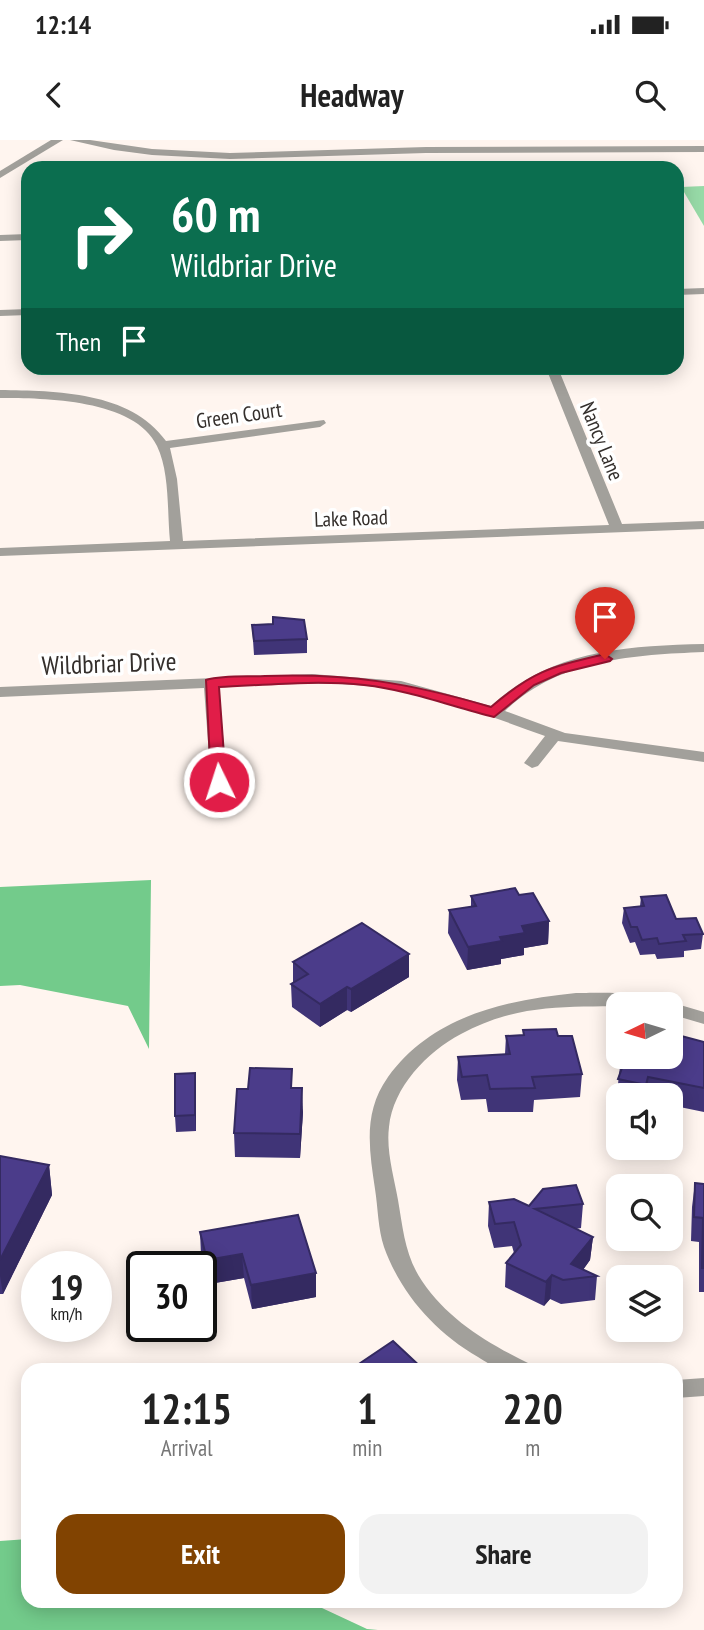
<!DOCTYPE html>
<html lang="en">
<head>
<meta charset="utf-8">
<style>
	body { margin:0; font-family:"PT Sans Narrow",sans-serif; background:#f2f2f2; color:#222; height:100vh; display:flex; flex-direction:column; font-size:26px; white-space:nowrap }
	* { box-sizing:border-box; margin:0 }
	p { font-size:23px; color:#767676 }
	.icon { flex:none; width:38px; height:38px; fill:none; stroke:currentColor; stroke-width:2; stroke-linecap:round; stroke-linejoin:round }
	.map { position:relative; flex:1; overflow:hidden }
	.details { position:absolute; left:21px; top:1223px; width:662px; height:245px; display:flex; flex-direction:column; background:#fff; border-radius:21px; box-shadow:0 4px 18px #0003 }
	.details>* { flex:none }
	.hud { position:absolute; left:21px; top:21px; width:663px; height:214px; border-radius:21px; box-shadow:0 4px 18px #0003; background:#0b6e4f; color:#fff; overflow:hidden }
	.needle { width:46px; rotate:265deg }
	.buttons { position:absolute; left:606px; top:852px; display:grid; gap:14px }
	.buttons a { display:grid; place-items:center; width:77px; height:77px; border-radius:14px; background:#fff; box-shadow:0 4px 18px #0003; font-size:35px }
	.speed { position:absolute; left:21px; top:1111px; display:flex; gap:14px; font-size:35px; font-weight:700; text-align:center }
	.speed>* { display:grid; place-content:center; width:91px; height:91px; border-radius:50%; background:#fff; box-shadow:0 4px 18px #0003; line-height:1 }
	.speed small { font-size:18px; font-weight:400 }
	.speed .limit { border:4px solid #111; border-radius:10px; background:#fff; color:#111 }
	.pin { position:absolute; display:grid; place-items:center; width:60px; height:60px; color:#fff; margin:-72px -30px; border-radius:50% 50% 50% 0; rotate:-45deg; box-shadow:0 0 7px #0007 }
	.pin .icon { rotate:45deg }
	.me { position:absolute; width:77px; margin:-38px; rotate:356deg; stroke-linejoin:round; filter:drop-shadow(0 0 5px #0008) }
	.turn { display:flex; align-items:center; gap:24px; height:147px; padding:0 35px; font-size:32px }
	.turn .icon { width:91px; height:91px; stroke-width:2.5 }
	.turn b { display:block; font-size:49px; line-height:60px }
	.then { display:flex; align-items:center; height:66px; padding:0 35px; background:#0003; gap:14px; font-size:26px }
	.eta { display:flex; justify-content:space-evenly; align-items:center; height:119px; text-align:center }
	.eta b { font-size:42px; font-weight:700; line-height:49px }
	.cta { display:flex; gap:14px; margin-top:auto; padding:14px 35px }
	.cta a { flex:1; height:80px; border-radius:21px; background:#814301; color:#fff; font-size:28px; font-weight:700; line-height:80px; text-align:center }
	.cta a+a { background:#f2f2f2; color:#222 }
	.status { display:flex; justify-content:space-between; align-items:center; height:49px; padding:0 35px; background:#fff; direction:ltr }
	.status svg { height:19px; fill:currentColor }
	header { display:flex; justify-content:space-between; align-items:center; height:91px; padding:0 35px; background:#fff; font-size:32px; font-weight:700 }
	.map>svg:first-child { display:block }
	.green { fill:#97daa7 }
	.forest { fill:#73cb8b }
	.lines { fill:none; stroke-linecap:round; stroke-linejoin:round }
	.minor { fill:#a2a09b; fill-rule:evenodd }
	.wall { fill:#403477 }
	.shaded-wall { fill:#342a61 }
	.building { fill:#4b3c8a; stroke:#342a61; stroke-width:2 }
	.route { fill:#e11d48; stroke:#92132f; stroke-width:2 }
	.labels { text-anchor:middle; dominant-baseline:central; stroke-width:7; stroke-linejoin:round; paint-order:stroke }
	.far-street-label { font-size:21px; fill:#342f2c; stroke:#fff }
	.street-label { font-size:26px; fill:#342f2c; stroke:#fff }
</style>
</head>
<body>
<div class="status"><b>12:14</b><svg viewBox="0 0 49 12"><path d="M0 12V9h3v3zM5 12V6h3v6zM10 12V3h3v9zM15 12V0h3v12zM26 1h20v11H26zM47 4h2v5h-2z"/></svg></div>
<header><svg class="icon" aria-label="back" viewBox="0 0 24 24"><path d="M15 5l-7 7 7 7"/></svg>Headway<svg class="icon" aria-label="search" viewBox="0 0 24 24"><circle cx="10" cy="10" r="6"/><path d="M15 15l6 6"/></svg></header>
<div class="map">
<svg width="704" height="1490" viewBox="0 0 704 1490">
	<rect width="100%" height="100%" fill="#fff5ef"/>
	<polygon class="green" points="704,46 704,86 681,47"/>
	<g class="forest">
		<polygon points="151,740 149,909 128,866 20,845 0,846 0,747"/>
		<polygon points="28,1399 28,1461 307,1461 367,1489 378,1490 0,1490 0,1401"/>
	</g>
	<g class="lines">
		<g class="minor">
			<polygon points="51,0 63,0 0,38 0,31"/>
			<polygon points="70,0 90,0 152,9 230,13 426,7 704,6 704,12 426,13 230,19 152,15 114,10"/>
			<polygon points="28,94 28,100 0,101 0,95"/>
			<polygon points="704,148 704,154 677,155 677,149"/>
			<polygon points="28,169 28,175 0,176 0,170"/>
			<path d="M546 228H558L622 384 704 381V389L0 416V408L170 401C167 372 170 333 157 306 135 259 44 258 0 258V250C56 251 130 251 166 301L324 280 326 283 320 287 170 308 177 339 183 401 609 385Z"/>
			<path d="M704 504V512C633 515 559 519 505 571L565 593 704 612V622L558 601 538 626 532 628 524 623 545 596C498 579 450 561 401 551 342 539 279 545 219 547L227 642 219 647 211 642 204 548 0 557V547L312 534 401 541 491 566C551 510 625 506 704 504Z"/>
			<path d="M576 853C593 853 652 850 662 864 591 871 531 856 461 894 427 912 393 947 389 987 386 1011 394 1037 398 1060 403 1089 405 1116 422 1141 448 1180 489 1204 530 1224L533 1230C524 1230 511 1232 502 1230 494 1228 485 1221 478 1217 435 1192 401 1154 384 1107 378 1089 378 1068 375 1049 369 1009 363 972 388 937 432 876 505 860 576 853Z"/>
			<polygon points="670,862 704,872 704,884 670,874 670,864 663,864"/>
			<polygon points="704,1238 704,1256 676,1258 676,1240"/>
		</g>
	</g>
	<g class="wall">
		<polygon points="273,477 307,499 307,513 254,515 252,485 273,484"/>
		<polygon points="519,755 549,781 548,804 524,808 524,815 501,819 501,824 467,830 448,793 449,770 471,767 471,756"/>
		<polygon points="641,757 676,779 703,794 701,809 684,811 684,817 657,819 655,814 640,815 635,802 630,803 622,783 624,768 640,766"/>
		<polygon points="293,822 409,837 351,872 347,870 320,887 292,867 291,844 293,843"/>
		<polygon points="523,890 558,896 582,934 580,957 534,960 533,972 488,972 486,959 461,960 457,940 458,917 505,914 506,896 523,895"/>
		<polygon points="704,902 704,972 670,965 670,956 618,956 618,963 616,962 621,917 670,917"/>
		<polygon points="292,929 292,948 303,972 300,1018 235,1017 234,993 248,949"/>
		<polygon points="196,949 196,991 176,992 175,976"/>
		<polygon points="0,1016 49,1025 52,1055 3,1154 0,1154"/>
		<polygon points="695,1043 704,1044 704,1152 699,1152 699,1102 691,1101 692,1067"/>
		<polygon points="489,1062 529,1066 583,1064 581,1088 576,1089 593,1097 590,1120 583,1130 597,1136 595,1160 561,1164 550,1159 544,1166 505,1147 506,1123 514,1113 512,1106 494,1108 488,1086"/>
		<polygon points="200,1092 316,1133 316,1157 252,1169 244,1138 209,1144 201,1115"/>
	</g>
	<g class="shaded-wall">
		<polygon points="549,781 548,804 524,808 524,815 501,819 501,824 467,830 468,807 500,797 522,786"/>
		<polygon points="409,814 409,837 351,872 351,849"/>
		<polygon points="347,847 347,870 320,887 320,864"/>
		<polygon points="195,933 196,949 196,991 195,975"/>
		<polygon points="648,937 646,956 644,956 646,945"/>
		<polygon points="302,948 303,972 300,1018 300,994"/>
		<polygon points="49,1025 52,1055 3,1154 0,1136 0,1120"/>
		<polygon points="593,1097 590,1120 576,1139 571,1124"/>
		<polygon points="242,1114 244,1138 209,1144 207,1120"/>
		<polygon points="316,1133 316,1157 252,1169 251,1145"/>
		<polygon points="552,1135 550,1159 544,1166 546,1142"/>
	</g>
	<g class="building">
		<polygon points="273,477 304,480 307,499 254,501 252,485 273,484"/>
		<polygon points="515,748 519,755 533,753 549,781 522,786 525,793 500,797 502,801 468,807 449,770 476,766 471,756"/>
		<polygon points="666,755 676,779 696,778 703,794 683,795 686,801 659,804 657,798 642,800 637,787 631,787 624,768 644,766 641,757"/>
		<polygon points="362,783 409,814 351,849 347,847 320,864 291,844 308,834 293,822"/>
		<polygon points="556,889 558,896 572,896 582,934 532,937 535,948 490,949 487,935 462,937 458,917 510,914 506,896 524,895 523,890"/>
		<polygon points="670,893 704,902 704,948 648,937 646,945 618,939 626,917 670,917"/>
		<polygon points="250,928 292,929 291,948 302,948 300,994 234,993 237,949 248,949"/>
		<polygon points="195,933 195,975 175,976 175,934"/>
		<polygon points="0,1016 49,1025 0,1120"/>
		<polygon points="695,1043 704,1044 704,1128 702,1128 703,1078 694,1077"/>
		<polygon points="576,1045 583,1064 535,1069 593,1097 571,1124 597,1136 563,1140 552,1135 546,1142 506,1123 521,1105 514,1082 495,1084 489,1062 514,1059 529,1066 543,1049"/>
		<polygon points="298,1075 316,1133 251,1145 242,1114 207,1120 200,1092"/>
		<polygon points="393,1201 424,1230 350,1230"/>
	</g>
	<path class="route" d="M605 514 612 519 610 521 561 533 534 545 494 577C450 566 409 550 364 545 316 540 267 545 219 547L226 642 219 647 211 642 206 540C225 535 246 537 265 536 350 533 410 543 491 567 534 530 551 527 605 514Z"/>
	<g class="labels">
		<g class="far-street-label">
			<text transform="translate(239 275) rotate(-8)">Green Court</text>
			<text transform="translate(602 301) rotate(68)">Nancy Lane</text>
			<text transform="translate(351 378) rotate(-2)">Lake Road</text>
		</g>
		<g class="street-label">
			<text transform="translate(109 523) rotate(-2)">Wildbriar Drive</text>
		</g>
	</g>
</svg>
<div class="buttons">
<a><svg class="needle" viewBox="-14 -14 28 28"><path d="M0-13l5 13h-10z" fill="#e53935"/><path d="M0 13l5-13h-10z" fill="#767676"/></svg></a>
<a><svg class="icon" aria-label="sound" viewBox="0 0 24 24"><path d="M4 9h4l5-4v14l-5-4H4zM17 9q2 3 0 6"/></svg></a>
<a><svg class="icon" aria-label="search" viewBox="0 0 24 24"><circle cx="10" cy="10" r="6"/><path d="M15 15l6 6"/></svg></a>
<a><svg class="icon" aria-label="layers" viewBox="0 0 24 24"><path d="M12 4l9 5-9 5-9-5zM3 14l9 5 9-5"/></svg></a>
</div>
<div class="speed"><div>19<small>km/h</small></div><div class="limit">30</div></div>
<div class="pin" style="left:605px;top:519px;background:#d93025"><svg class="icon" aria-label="arrive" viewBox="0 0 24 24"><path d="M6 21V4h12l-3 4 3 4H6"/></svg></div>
<svg class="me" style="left:219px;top:642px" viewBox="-20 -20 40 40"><circle r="17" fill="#e11d48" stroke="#fff" stroke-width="3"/><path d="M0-11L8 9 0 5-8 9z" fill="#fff"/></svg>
<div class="hud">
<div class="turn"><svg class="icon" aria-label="right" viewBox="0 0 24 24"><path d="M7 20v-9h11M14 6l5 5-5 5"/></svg><div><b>60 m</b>Wildbriar Drive</div></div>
<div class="then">Then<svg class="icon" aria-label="arrive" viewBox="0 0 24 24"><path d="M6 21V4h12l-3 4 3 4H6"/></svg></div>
</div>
<section class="details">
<div class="eta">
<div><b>12:15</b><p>Arrival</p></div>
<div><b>1</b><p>min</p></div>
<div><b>220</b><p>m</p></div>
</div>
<div class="cta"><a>Exit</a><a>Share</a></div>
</section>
</div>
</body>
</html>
